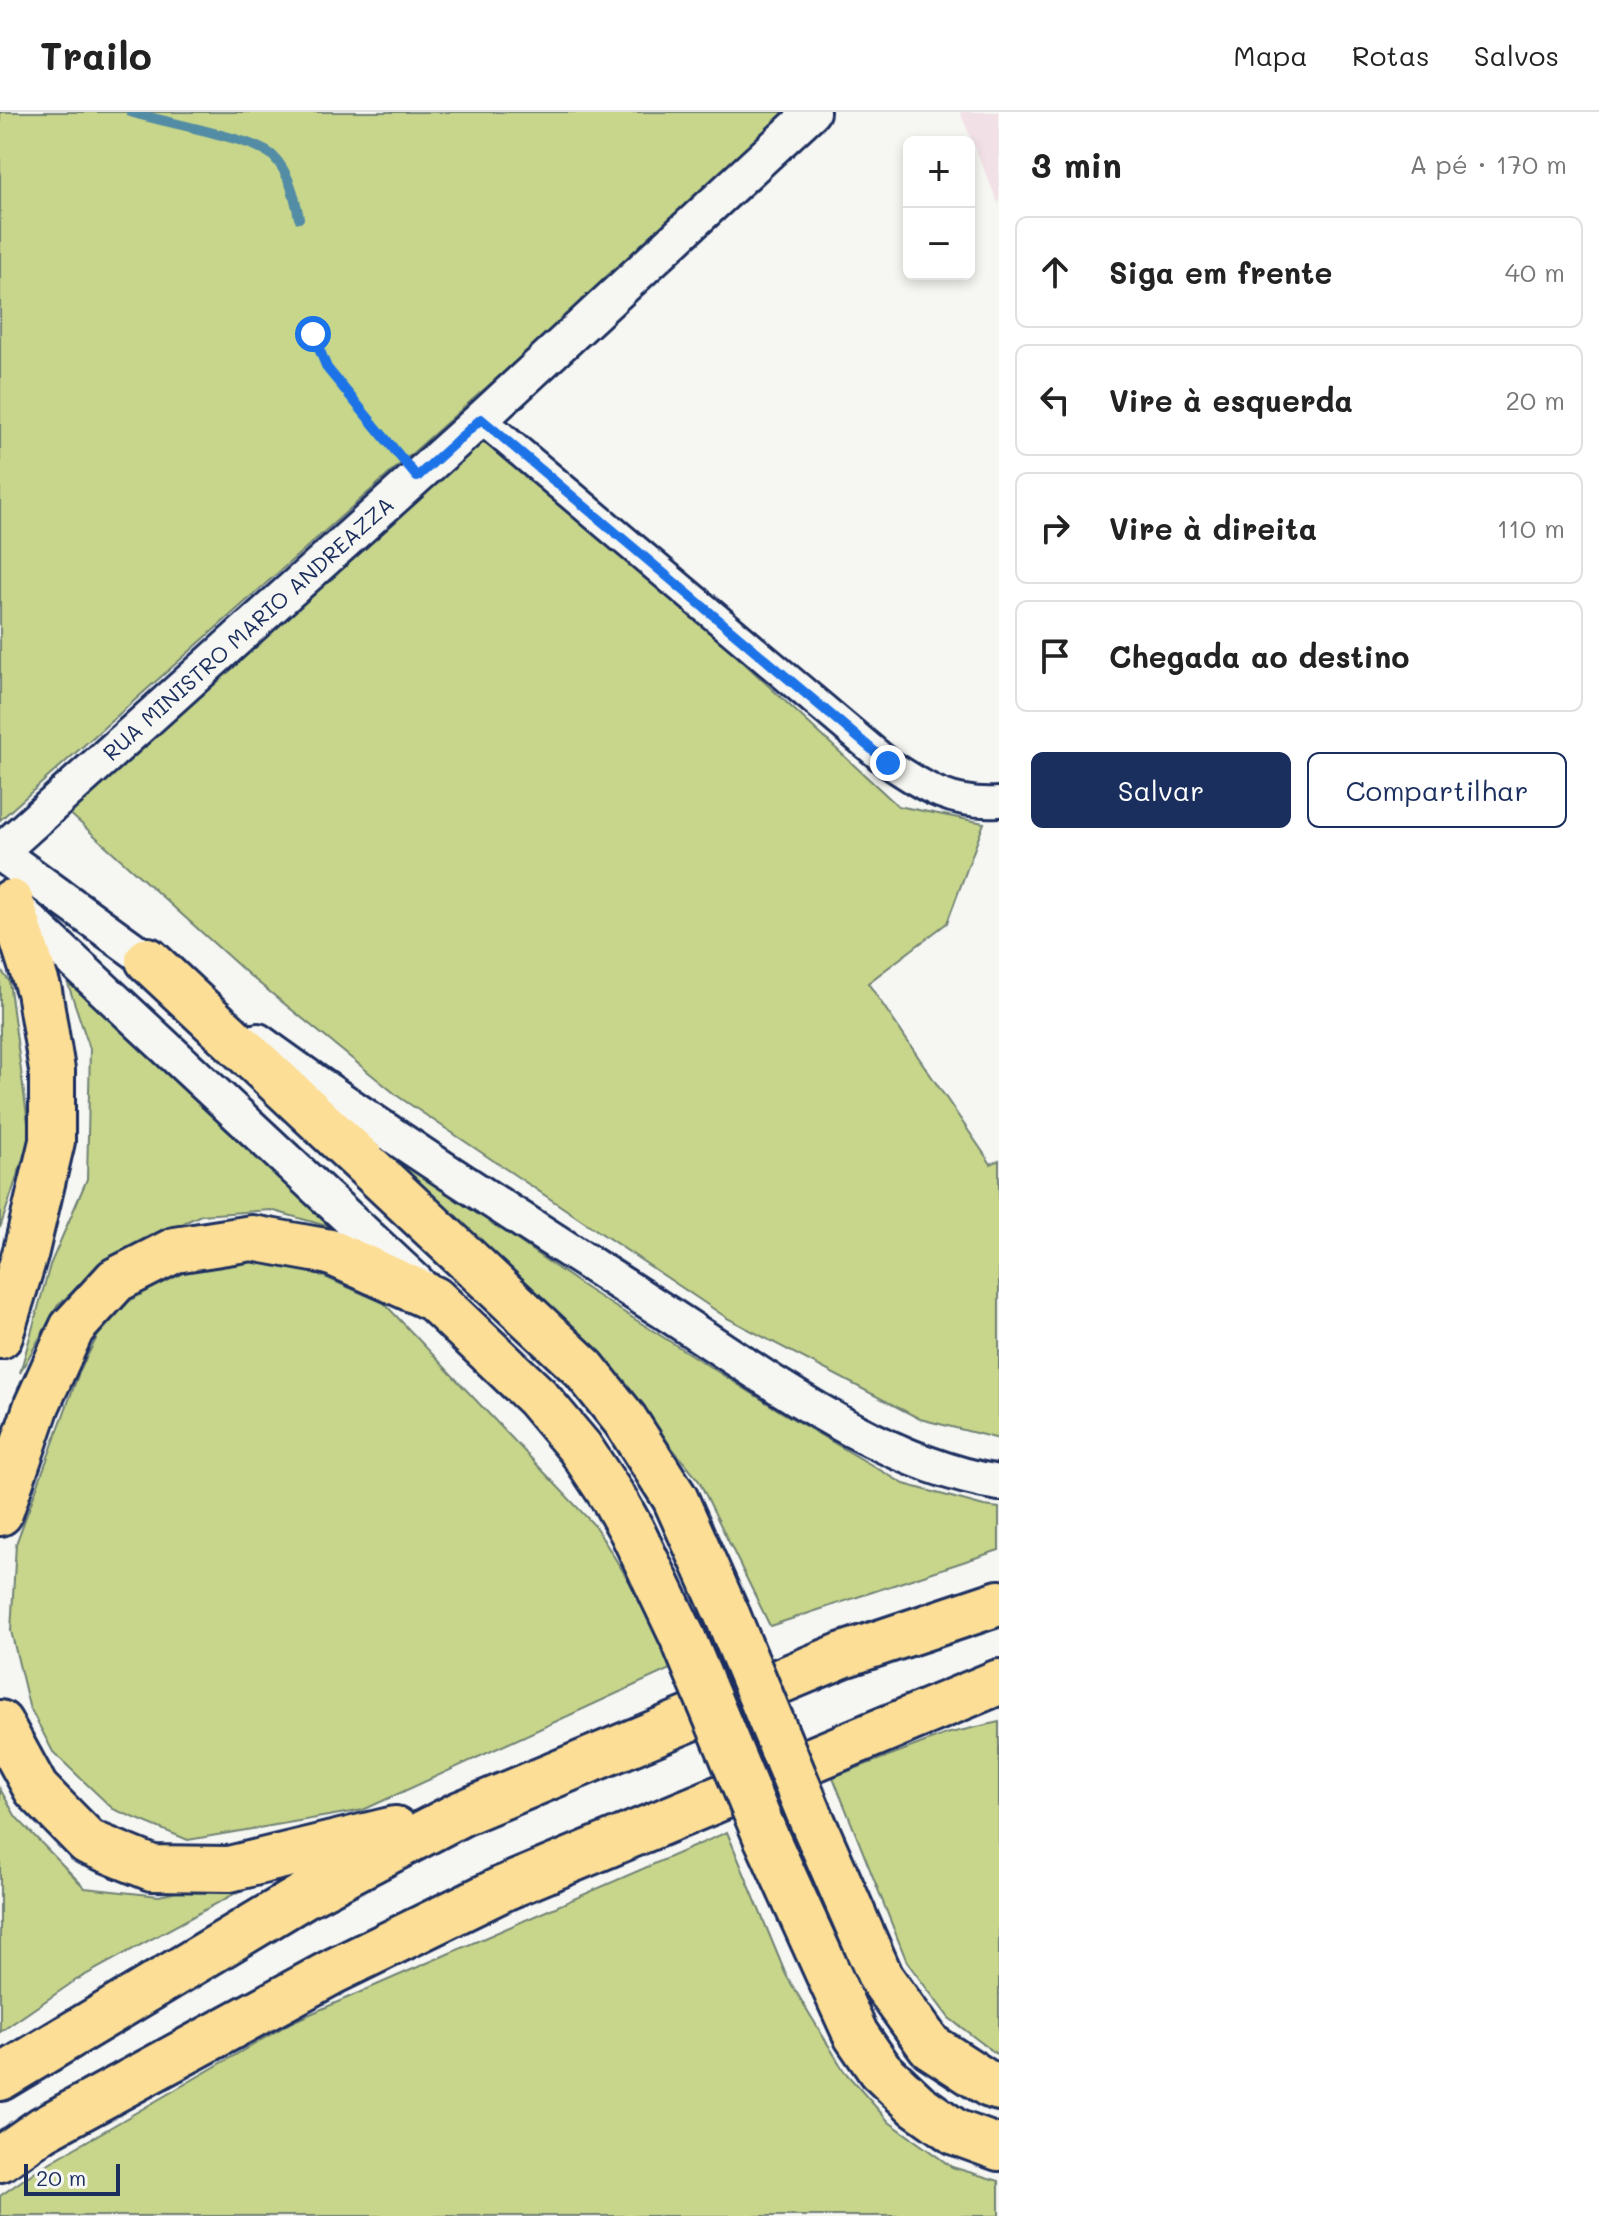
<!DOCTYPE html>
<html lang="pt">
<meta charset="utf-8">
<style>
body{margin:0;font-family:Mali,sans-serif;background:#f2f2f2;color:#222}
.controls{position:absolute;right:24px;top:24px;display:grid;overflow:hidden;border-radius:12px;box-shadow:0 4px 12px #0003}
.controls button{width:72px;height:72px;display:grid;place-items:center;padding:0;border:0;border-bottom:2px solid #e0e0e0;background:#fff;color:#222;font:40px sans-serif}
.scale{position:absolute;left:24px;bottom:20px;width:96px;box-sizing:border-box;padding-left:8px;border:4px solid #1b2f5e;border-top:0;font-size:22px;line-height:28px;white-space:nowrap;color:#1b2f5e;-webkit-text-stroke:6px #f6f6f2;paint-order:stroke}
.stop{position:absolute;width:24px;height:24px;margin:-18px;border:6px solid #1a73e8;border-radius:50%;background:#fff}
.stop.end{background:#1a73e8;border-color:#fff;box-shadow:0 2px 8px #0008}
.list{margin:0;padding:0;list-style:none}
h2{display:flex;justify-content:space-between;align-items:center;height:104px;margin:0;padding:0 32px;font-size:34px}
h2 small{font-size:26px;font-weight:400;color:#767676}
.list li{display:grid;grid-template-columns:52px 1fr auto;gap:24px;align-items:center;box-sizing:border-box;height:112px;margin:0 16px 16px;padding:0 16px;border:2px solid #e0e0e0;border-radius:12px}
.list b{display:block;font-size:30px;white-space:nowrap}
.list em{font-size:26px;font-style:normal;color:#767676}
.actions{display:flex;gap:16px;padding:24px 32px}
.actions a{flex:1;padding:18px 0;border:2px solid #1b2f5e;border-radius:12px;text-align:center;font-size:28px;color:#1b2f5e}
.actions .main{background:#1b2f5e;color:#fff}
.icon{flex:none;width:44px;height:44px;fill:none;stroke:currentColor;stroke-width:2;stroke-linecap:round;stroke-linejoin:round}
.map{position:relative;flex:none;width:999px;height:2104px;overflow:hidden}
header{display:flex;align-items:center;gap:48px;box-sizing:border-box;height:112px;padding:0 40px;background:#fff;border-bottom:2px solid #e0e0e0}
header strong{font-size:38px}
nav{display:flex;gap:44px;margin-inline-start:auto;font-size:28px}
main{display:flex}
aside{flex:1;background:#fff}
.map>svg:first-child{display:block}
.built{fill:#f1e1e6}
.green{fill:#c7d68a;stroke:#718274;stroke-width:2}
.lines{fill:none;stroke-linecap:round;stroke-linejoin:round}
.stream{stroke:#538ca5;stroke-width:10}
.minor-casing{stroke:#1b2f5e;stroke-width:34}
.tertiary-casing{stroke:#1b2f5e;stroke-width:40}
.trunk-casing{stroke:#1b2f5e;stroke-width:50}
.path{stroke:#1b2f5e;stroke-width:5;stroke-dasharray:2 6;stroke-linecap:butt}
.minor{stroke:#f6f6f2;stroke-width:28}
.tertiary{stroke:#f6f6f2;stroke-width:34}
.trunk{stroke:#fcde96;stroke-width:44}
.trunk-bridge-casing{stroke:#1b2f5e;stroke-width:50;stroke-linecap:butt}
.trunk-bridge{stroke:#fcde96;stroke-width:44}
.route{stroke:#1a73e8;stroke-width:10}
.labels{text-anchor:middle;stroke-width:7;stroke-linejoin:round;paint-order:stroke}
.street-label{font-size:22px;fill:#1b2f5e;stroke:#f6f6f2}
</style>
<header>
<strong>Trailo</strong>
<nav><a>Mapa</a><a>Rotas</a><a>Salvos</a></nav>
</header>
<main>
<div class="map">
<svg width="999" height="2104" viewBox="0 0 999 2104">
<rect width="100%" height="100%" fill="#f6f6f2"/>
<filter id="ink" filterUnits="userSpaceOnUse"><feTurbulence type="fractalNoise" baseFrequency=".0125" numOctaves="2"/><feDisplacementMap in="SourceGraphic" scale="16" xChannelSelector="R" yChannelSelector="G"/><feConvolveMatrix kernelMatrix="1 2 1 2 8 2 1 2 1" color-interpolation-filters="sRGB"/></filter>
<g filter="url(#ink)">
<!-- built -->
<path class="built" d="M960,0H999V93Z"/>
<!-- green -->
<path class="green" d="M0,0H796L0,708Z
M481,307L898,694L984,711L947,811L868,871L991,1052L999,1048V1327L920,1307L727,1206L399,985L249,863L66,698Z
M0,857L9,869L30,1026L0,1116Z
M65,863L330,1115L271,1098L201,1103L140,1131L96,1159L58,1193L20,1261L50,1153L87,1067L90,937Z
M373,1027L587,1177L783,1301L904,1372L984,1394L999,1396V1438L770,1514L699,1369L582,1225Z
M194,1143L281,1146L384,1191L595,1414L647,1498L670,1557L363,1698L188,1728L113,1697L53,1640L29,1594L11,1519L16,1432L80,1258L111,1198Z
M999,1610V1944L949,1906L907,1850L833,1665L946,1622Z
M0,1677L16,1705L85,1776L159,1784L278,1758L76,1868L0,1920Z
M727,1720L786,1863L844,1959L889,2010L952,2055L999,2069V2104H0V2084L37,2058L292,1910Z"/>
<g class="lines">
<!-- stream -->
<path class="stream" d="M131,0C160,10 255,26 273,44C289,60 295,85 299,106"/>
<!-- minor casing -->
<g class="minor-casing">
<path id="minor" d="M481,307L888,651C926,676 951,693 999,690"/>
</g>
<!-- tertiary casing -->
<g class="tertiary-casing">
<g id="tertiary">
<path id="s1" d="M0,740L481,307L812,0"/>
<path d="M0,741L167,862"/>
<path d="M9,789L418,1171"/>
<path d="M258,929C387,1023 522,1108 657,1195C759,1260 878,1352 999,1371"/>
</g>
</g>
<!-- trunk casing -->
<g class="trunk-casing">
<path id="trunk" d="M148,848L584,1257L625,1308L675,1386L728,1505
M0,1224L26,1139L52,1029V958L39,879L11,790
M0,1401L37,1293L72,1216L116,1168L175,1138L252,1126L330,1140L434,1187L537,1285L580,1336L614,1387L632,1419L683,1526
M0,1611L36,1677L88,1730L152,1756L229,1757L395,1717
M811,1706L881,1866L930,1934L990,1973L999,1976
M766,1725L856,1923L880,1958L917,1993L955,2020L999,2036
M0,1966L305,1783L460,1702L843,1543L999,1491
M0,2047L43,2017L334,1859L504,1776L999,1570"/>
</g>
<!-- path -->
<path class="path" d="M313,222L327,256L396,339"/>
<!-- minor -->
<use href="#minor" class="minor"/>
<!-- tertiary -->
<use href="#tertiary" class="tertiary"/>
<!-- trunk -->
<use href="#trunk" class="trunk"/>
<!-- trunk-bridge casing -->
<g class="trunk-bridge-casing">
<path id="trunk-bridge" d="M728,1505L811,1706
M683,1526L766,1725"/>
</g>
<!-- trunk-bridge -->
<use href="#trunk-bridge" class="trunk-bridge"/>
</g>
</g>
<g class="lines" filter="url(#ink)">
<!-- route -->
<path class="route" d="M313,222L327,256L417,365L481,307L888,651"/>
</g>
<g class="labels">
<!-- street labels -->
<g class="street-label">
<text dy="8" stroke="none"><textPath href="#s1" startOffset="334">RUA MINISTRO MARIO ANDREAZZA</textPath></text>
</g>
</g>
</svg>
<div class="controls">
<button>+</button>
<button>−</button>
</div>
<div class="scale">20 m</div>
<div class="stop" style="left:313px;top:222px"></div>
<div class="stop end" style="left:888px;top:651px"></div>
</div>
<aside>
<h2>3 min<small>A pé · 170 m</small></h2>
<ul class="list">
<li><svg class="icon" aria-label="ahead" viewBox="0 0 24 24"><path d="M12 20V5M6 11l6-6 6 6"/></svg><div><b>Siga em frente</b></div><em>40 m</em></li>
<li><svg class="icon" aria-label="left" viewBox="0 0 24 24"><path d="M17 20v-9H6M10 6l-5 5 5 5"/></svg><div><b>Vire à esquerda</b></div><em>20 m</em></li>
<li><svg class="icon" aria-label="right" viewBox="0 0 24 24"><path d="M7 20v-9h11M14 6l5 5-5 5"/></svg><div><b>Vire à direita</b></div><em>110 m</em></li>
<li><svg class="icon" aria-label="arrive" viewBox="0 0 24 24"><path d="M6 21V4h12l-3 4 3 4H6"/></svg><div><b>Chegada ao destino</b></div></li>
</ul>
<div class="actions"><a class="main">Salvar</a><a>Compartilhar</a></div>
</aside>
</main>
